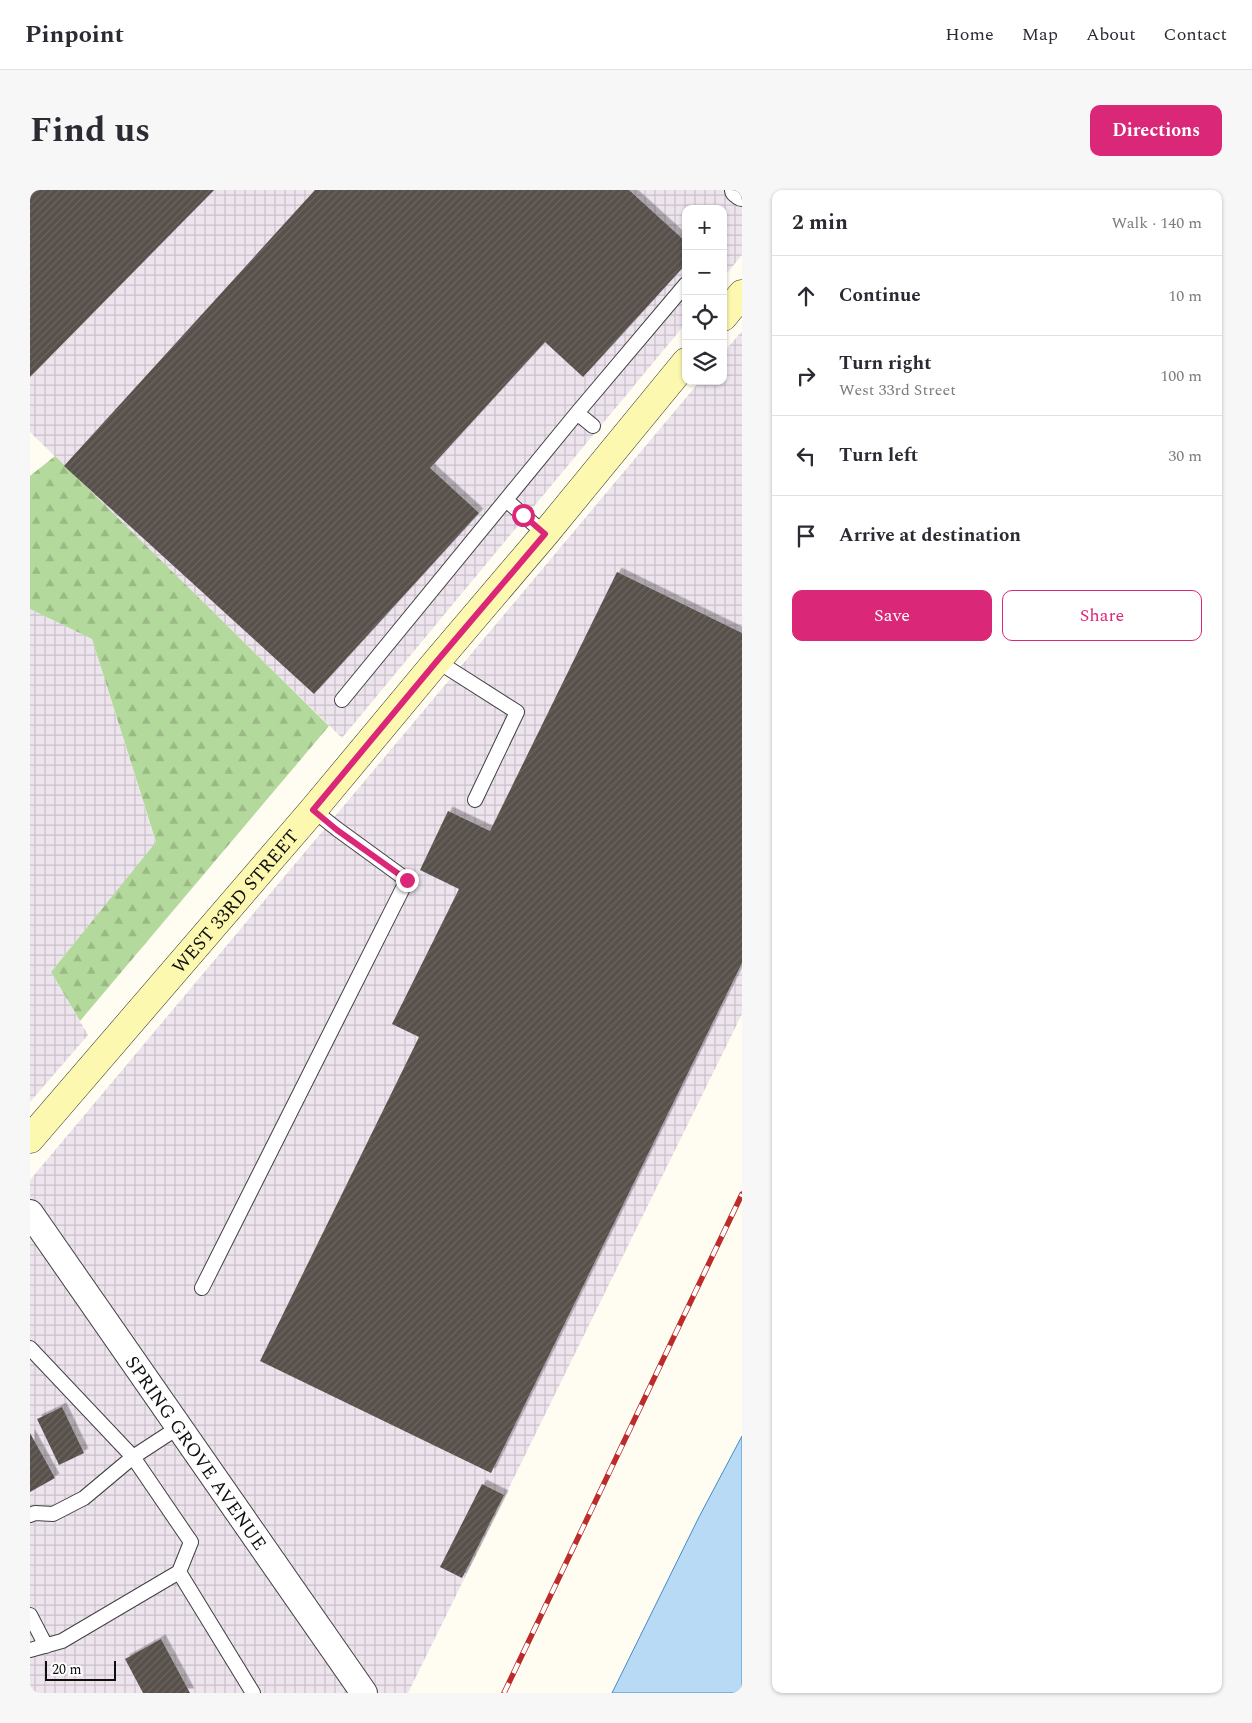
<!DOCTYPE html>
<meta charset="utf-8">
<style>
body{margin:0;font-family:Spectral,serif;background:#f7f7f7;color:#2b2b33}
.controls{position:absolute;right:15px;top:15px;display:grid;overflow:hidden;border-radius:10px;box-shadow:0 1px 4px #0004}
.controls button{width:45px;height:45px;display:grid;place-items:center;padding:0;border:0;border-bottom:1px solid #e1e1e2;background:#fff;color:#2b2b33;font:25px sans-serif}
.scale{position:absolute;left:15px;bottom:12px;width:71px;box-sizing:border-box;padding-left:5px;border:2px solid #0f0f0f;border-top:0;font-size:14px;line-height:18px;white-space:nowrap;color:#0f0f0f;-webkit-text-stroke:4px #fff;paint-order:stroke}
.stop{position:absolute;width:15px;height:15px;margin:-11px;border:4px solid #db2777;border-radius:50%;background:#fff}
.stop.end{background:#db2777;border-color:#fff;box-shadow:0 1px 5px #0008}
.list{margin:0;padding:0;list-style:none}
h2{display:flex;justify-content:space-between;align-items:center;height:65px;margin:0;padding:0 20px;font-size:21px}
h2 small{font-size:16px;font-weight:400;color:#7c7c81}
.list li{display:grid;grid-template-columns:32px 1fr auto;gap:15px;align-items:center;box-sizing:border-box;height:80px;padding:0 20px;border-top:1px solid #e1e1e2}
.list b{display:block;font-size:19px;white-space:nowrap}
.list p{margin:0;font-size:16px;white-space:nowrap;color:#7c7c81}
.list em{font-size:16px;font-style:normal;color:#7c7c81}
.actions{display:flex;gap:10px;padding:15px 20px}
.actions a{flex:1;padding:11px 0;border:1px solid #db2777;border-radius:10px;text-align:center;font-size:18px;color:#db2777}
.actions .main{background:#db2777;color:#fff}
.icon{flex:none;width:28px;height:28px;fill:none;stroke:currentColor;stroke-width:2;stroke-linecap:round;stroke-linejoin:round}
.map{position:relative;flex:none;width:712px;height:1503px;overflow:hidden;border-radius:10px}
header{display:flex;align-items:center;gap:30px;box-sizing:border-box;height:70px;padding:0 25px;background:#fff;border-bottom:1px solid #e1e1e2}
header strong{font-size:24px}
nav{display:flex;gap:28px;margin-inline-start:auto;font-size:18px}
.intro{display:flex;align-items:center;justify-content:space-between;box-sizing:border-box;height:120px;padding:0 30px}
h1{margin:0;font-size:35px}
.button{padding:12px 22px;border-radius:10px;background:#db2777;color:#fff;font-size:18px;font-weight:700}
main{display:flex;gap:30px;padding:0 30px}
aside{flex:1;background:#fff;border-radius:10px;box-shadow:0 1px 4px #0004}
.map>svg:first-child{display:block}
.industrial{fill:url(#industrial-grid)}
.forest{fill:url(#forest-firs)}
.water{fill:#b8daf4;stroke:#418bc9}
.building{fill:url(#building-hatch);filter:url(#shadow)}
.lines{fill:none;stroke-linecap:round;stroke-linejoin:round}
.lane-casing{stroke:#424242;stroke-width:16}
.street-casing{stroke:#424242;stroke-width:28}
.secondary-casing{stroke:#313131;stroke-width:29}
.lane{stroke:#fff;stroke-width:14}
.street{stroke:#fff;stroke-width:26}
.secondary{stroke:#fcf8af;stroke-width:28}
.rail-casing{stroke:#bc2c2b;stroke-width:5.5}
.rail{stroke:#fff;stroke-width:4;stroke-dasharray:11;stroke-linecap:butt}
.route{stroke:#db2777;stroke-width:6}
.labels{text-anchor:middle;stroke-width:5;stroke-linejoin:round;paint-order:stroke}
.street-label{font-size:19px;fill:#0f0f0f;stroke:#fff}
</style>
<header>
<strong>Pinpoint</strong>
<nav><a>Home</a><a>Map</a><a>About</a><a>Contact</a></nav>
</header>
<div class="intro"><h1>Find us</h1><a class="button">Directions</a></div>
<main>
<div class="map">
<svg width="712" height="1503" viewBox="0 0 712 1503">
<defs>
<pattern id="industrial-grid" width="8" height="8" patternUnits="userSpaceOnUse" patternTransform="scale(1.25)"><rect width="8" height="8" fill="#ede4ed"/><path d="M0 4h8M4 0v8" fill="none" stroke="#cac2ca"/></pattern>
<pattern id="forest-firs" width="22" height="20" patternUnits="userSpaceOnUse" patternTransform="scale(1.25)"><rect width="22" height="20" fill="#b4d99c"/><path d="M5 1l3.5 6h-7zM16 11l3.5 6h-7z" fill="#9ab985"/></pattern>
<pattern id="building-hatch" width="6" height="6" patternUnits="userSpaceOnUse" patternTransform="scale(1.25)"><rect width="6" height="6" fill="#58514c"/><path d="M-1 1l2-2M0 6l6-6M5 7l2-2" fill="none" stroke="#6b6561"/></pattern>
<filter id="shadow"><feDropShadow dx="4.5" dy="-4.5" stdDeviation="0" flood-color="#0004"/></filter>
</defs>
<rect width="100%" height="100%" fill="#fffdf2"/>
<!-- industrial -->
<path class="industrial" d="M0,0H712V65L693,88V19H656V133L312,548L0,242Z
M712,141V824L378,1503H0V990L670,191H693V163Z
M0,419L62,449L126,653L21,782L58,845L0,912Z"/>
<!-- forest -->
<path class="forest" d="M25,266L299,536L50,831L21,782L126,652L62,449L0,419V286Z"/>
<!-- water -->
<path class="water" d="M712,1246V1503H582L669,1327Z"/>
<!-- building -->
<path class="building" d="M0,0H184L0,187Z
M285,0H599L656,52V74L553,187L515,152L400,278L449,323L284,504L34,276Z
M587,382L712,443V773L461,1283L230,1171L389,847L362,834L429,699L390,680L418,621L460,641Z
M32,1217L54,1263L29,1275L7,1229Z
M0,1243L25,1288L0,1302Z
M452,1294L474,1305L432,1388L410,1377Z
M131,1449L160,1503H113L95,1469Z"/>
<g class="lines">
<!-- lane casing -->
<g class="lane-casing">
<path id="lane" d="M547,223L563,236
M476,310L515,344
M407,471L487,522L445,610
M312,510L547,223L656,94
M172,1098L377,690L307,639L283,620
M0,1158L103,1267L54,1308L23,1324L5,1323L0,1325
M149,1237L103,1267L161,1352L149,1382
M0,1425L16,1456
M0,1460L32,1451L149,1382L223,1503"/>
</g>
<!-- street casing -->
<g class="street-casing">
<g id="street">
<path d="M708,0L712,3"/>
<path id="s1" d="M0,1023L334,1503"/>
</g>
</g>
<!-- secondary casing -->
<g class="secondary-casing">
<g id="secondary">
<path d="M693,127L712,104"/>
<path id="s2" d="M0,949L283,620L407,471L515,344L656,172"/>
</g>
</g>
<!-- lane -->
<use href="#lane" class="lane"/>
<!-- street -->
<use href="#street" class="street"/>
<!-- secondary -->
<use href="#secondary" class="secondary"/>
<!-- rail casing -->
<g class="rail-casing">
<path id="rail" d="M474,1503L712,1004"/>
</g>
<!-- rail -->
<use href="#rail" class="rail"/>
</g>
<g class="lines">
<!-- route -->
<path class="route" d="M377,690L307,640L283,620L407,471L515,344L493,325"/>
</g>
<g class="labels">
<!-- street labels -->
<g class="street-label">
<text dy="7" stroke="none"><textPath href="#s2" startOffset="314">WEST 33RD STREET</textPath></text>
<text dy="7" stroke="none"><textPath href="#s1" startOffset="292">SPRING GROVE AVENUE</textPath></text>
</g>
</g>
</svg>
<div class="controls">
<button>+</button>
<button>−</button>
<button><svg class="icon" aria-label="locate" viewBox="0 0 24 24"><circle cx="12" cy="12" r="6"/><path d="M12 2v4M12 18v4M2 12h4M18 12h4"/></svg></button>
<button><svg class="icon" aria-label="layers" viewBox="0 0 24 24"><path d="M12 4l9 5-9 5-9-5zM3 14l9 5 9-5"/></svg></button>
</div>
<div class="scale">20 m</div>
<div class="stop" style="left:493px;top:325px"></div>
<div class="stop end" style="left:377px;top:690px"></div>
</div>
<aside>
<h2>2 min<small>Walk · 140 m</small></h2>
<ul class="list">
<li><svg class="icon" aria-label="ahead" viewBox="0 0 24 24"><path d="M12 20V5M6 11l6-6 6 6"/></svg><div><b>Continue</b></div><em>10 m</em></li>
<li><svg class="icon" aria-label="right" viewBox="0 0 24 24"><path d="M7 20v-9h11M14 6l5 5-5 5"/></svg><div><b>Turn right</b><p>West 33rd Street</p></div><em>100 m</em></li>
<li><svg class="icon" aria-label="left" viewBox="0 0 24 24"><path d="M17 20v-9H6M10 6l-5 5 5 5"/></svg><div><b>Turn left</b></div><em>30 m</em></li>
<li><svg class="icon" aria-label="arrive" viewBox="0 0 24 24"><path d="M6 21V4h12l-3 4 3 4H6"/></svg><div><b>Arrive at destination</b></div></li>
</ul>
<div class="actions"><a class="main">Save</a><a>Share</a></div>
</aside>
</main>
